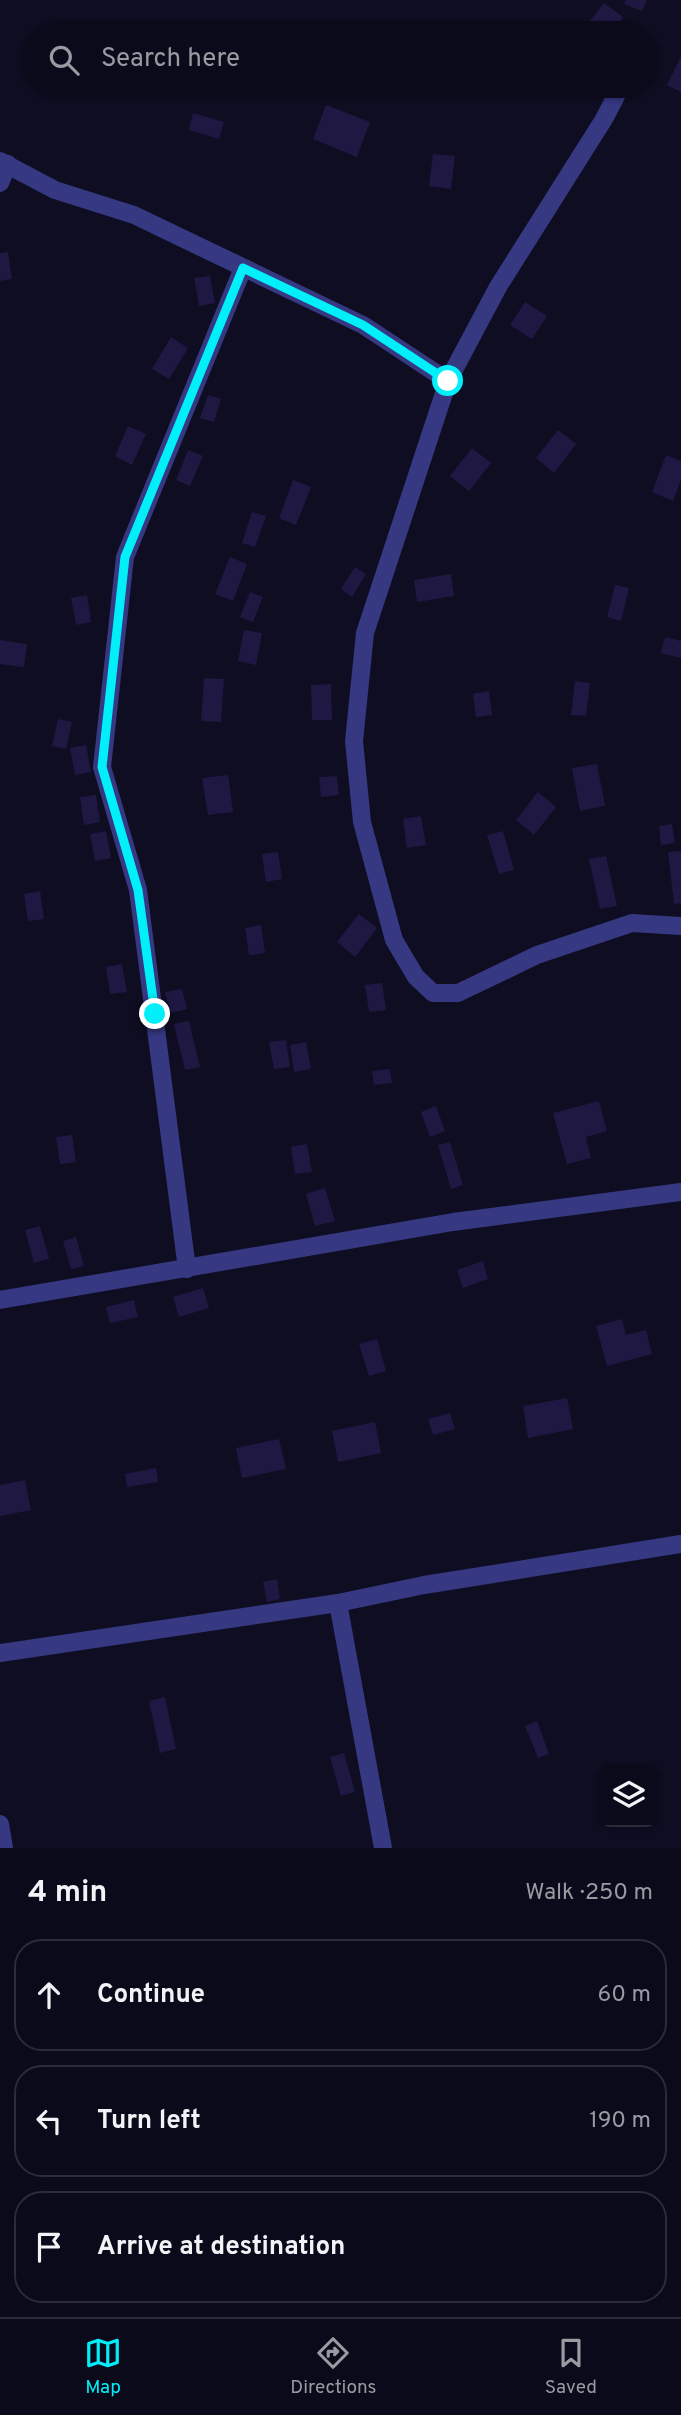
<!DOCTYPE html>
<meta charset="utf-8">
<style>
body{margin:0;font-family:Overpass,sans-serif;background:#141323;color:#f1f3f6}
.controls{position:absolute;right:21px;bottom:21px;display:grid;overflow:hidden;border-radius:14px;box-shadow:0 2px 5px #0004}
.controls button{width:63px;height:63px;display:grid;place-items:center;padding:0;border:0;border-bottom:2px solid #2b2b39;background:#0b0a1a;color:#f1f3f6;font:35px sans-serif}
.stop{position:absolute;width:21px;height:21px;margin:-16px;border:5px solid #00eff9;border-radius:50%;background:#fff}
.stop.end{background:#00eff9;border-color:#fff;box-shadow:0 2px 7px #0008}
.list{margin:0;padding:0;list-style:none}
h2{display:flex;justify-content:space-between;align-items:center;height:91px;margin:0;padding:0 28px;font-size:30px}
h2 small{font-size:23px;font-weight:400;color:#9a9aa2}
.list li{display:grid;grid-template-columns:46px 1fr auto;gap:21px;align-items:center;box-sizing:border-box;height:112px;margin:0 14px 14px;padding:0 14px;border:2px solid #2b2b39;border-radius:28px}
.list b{display:block;font-size:26px;white-space:nowrap}
.list em{font-size:23px;font-style:normal;color:#9a9aa2}
.icon{flex:none;width:38px;height:38px;fill:none;stroke:currentColor;stroke-width:2;stroke-linecap:round;stroke-linejoin:round}
.map{position:relative;flex:none;width:681px;height:1848px;overflow:hidden}
.search{position:absolute;background:#0b0a1a;box-shadow:0 2px 5px #0004;left:21px;right:21px;top:21px;height:77px;display:flex;align-items:center;gap:18px;box-sizing:border-box;padding:0 24px;border-radius:38px;color:#9a9aa2;font-size:26px}
.sheet{height:469px;background:#0b0a1a}
nav{display:flex;justify-content:space-around;align-items:center;box-sizing:border-box;height:98px;border-top:2px solid #2b2b39;background:#0b0a1a;font-size:19px;color:#9a9aa2}
nav a{display:grid;justify-items:center;gap:4px}
nav .on{color:#00eff9}
.map>svg:first-child{display:block}
.building{fill:#1f1843}
.lines{fill:none;stroke-linecap:round;stroke-linejoin:round}
.street{stroke:#363882;stroke-width:18}
.route{stroke:#00eff9;stroke-width:9}
</style>
<div class="map">
<svg width="681" height="1848" viewBox="0 0 681 1848">
<rect width="100%" height="100%" fill="#0f0d22"/>
<!-- building -->
<path class="building" d="M626,0H647L642,11L624,4Z
M604,3L623,17L610,33H585L582,31Z
M681,57V92L667,85Z
M326,105L370,122L357,157L313,139Z
M193,113L224,122L219,139L189,130Z
M433,154L455,156L451,189L429,186Z
M8,252L12,279L0,281V253Z
M210,276L215,303L199,306L194,278Z
M525,302L547,316L532,339L510,325Z
M171,337L188,348L169,379L152,369Z
M208,395L221,399L214,422L200,418Z
M128,426L146,434L132,465L115,456Z
M558,430L576,444L554,473L536,458Z
M472,448L491,463L469,491L450,476Z
M188,450L203,456L190,486L176,480Z
M666,455L681,461V480L673,501L652,492Z
M293,480L311,487L296,525L279,518Z
M252,512L266,516L255,547L242,543Z
M230,557L247,564L233,601L215,594Z
M355,567L366,574L352,597L341,589Z
M451,574L454,596L417,602L414,580Z
M615,585L629,588L621,621L607,617Z
M250,592L263,597L253,622L240,617Z
M87,595L91,622L76,625L71,598Z
M244,630L262,633L256,665L238,661Z
M665,637L681,641V658L661,653Z
M0,640L27,644L24,667L0,664Z
M204,678L224,679L221,722L201,721Z
M575,681L590,683L586,716L571,715Z
M331,684L332,720H312L311,685Z
M489,691L492,715L476,717L473,694Z
M58,719L72,722L66,749L52,746Z
M86,745L91,772L75,775L70,748Z
M597,764L605,806L580,811L572,768Z
M228,775L233,812L208,815L202,778Z
M337,776L339,795L321,797L319,777Z
M538,792L556,807L534,835L516,820Z
M96,795L100,822L84,825L80,797Z
M421,816L426,845L407,848L403,819Z
M672,824L675,843L661,845L659,826Z
M106,831L111,858L95,861L90,834Z
M503,831L514,870L499,874L487,835Z
M681,851V903L674,904L668,852Z
M278,852L282,879L266,882L262,854Z
M606,856L617,906L600,909L589,859Z
M40,891L44,919L28,921L24,894Z
M359,914L377,928L355,957L337,942Z
M261,925L265,953L249,955L245,928Z
M122,964L127,992L110,994L106,967Z
M382,983L386,1010L369,1012L365,985Z
M182,989L187,1009L170,1013L165,992Z
M189,1021L200,1067L185,1070L174,1024Z
M286,1040L290,1067L274,1069L269,1042Z
M306,1042L311,1069L294,1072L290,1045Z
M390,1069L392,1083L374,1085L372,1071Z
M599,1101L607,1131L586,1137L591,1158L567,1164L553,1113Z
M436,1106L445,1131L430,1137L421,1112Z
M72,1135L76,1162L60,1164L56,1137Z
M450,1142L463,1185L451,1189L438,1145Z
M307,1144L312,1172L295,1174L291,1147Z
M325,1188L335,1221L315,1226L306,1194Z
M40,1226L49,1259L34,1263L25,1230Z
M76,1237L84,1266L71,1269L63,1241Z
M483,1261L488,1279L463,1288L457,1270Z
M203,1288L209,1308L179,1317L173,1297Z
M134,1300L138,1317L110,1323L106,1307Z
M622,1319L626,1335L646,1330L652,1354L607,1366L596,1326Z
M377,1339L386,1371L369,1376L359,1344Z
M567,1398L573,1429L528,1438L523,1406Z
M450,1413L455,1429L433,1435L428,1419Z
M375,1422L381,1453L338,1462L332,1431Z
M279,1439L286,1469L242,1478L236,1448Z
M156,1468L158,1482L127,1487L125,1474Z
M25,1480L31,1510L0,1516V1485Z
M277,1579L280,1599L267,1602L263,1582Z
M165,1697L176,1749L160,1753L149,1701Z
M537,1721L549,1754L538,1758L525,1726Z
M344,1753L355,1792L341,1796L330,1757Z"/>
<g class="lines">
<!-- street -->
<path class="street" d="M616,96L604,119L498,287L448,381L365,633L354,741L362,822L394,940L416,977L433,993H458L537,955L632,923L681,926
M0,161L55,190L134,215L363,325L448,381
M0,183L8,164
M187,1269L138,890L102,767L125,557L243,268
M0,1300L453,1222L681,1192
M338,1603L383,1848
M0,1653L338,1603L424,1585L681,1544
M0,1824L4,1848"/>
</g>
<g class="lines">
<!-- route -->
<path class="route" d="M155,1014L138,890L102,767L125,557L243,268L363,325L448,381"/>
</g>
</svg>
<div class="controls">
<button><svg class="icon" aria-label="layers" viewBox="0 0 24 24"><path d="M12 4l9 5-9 5-9-5zM3 14l9 5 9-5"/></svg></button>
</div>
<div class="stop" style="left:448px;top:381px"></div>
<div class="stop end" style="left:155px;top:1014px"></div>
<div class="search"><svg class="icon" aria-label="search" viewBox="0 0 24 24"><circle cx="10" cy="10" r="6"/><path d="M15 15l6 6"/></svg>Search here</div>
</div>
<section class="sheet">
<h2>4 min<small>Walk · 250 m</small></h2>
<ul class="list">
<li><svg class="icon" aria-label="ahead" viewBox="0 0 24 24"><path d="M12 20V5M6 11l6-6 6 6"/></svg><div><b>Continue</b></div><em>60 m</em></li>
<li><svg class="icon" aria-label="left" viewBox="0 0 24 24"><path d="M17 20v-9H6M10 6l-5 5 5 5"/></svg><div><b>Turn left</b></div><em>190 m</em></li>
<li><svg class="icon" aria-label="arrive" viewBox="0 0 24 24"><path d="M6 21V4h12l-3 4 3 4H6"/></svg><div><b>Arrive at destination</b></div></li>
</ul>
</section>
<nav>
<a class="on"><svg class="icon" aria-label="map" viewBox="0 0 24 24"><path d="M3 6l6-2 6 2 6-2v14l-6 2-6-2-6 2zM9 4v14M15 6v14"/></svg>Map</a>
<a><svg class="icon" aria-label="directions" viewBox="0 0 24 24"><path d="M12 3l9 9-9 9-9-9zM9 14v-3h6M13 9l2 2-2 2"/></svg>Directions</a>
<a><svg class="icon" aria-label="saved" viewBox="0 0 24 24"><path d="M7 4h10v16l-5-4-5 4z"/></svg>Saved</a>
</nav>
